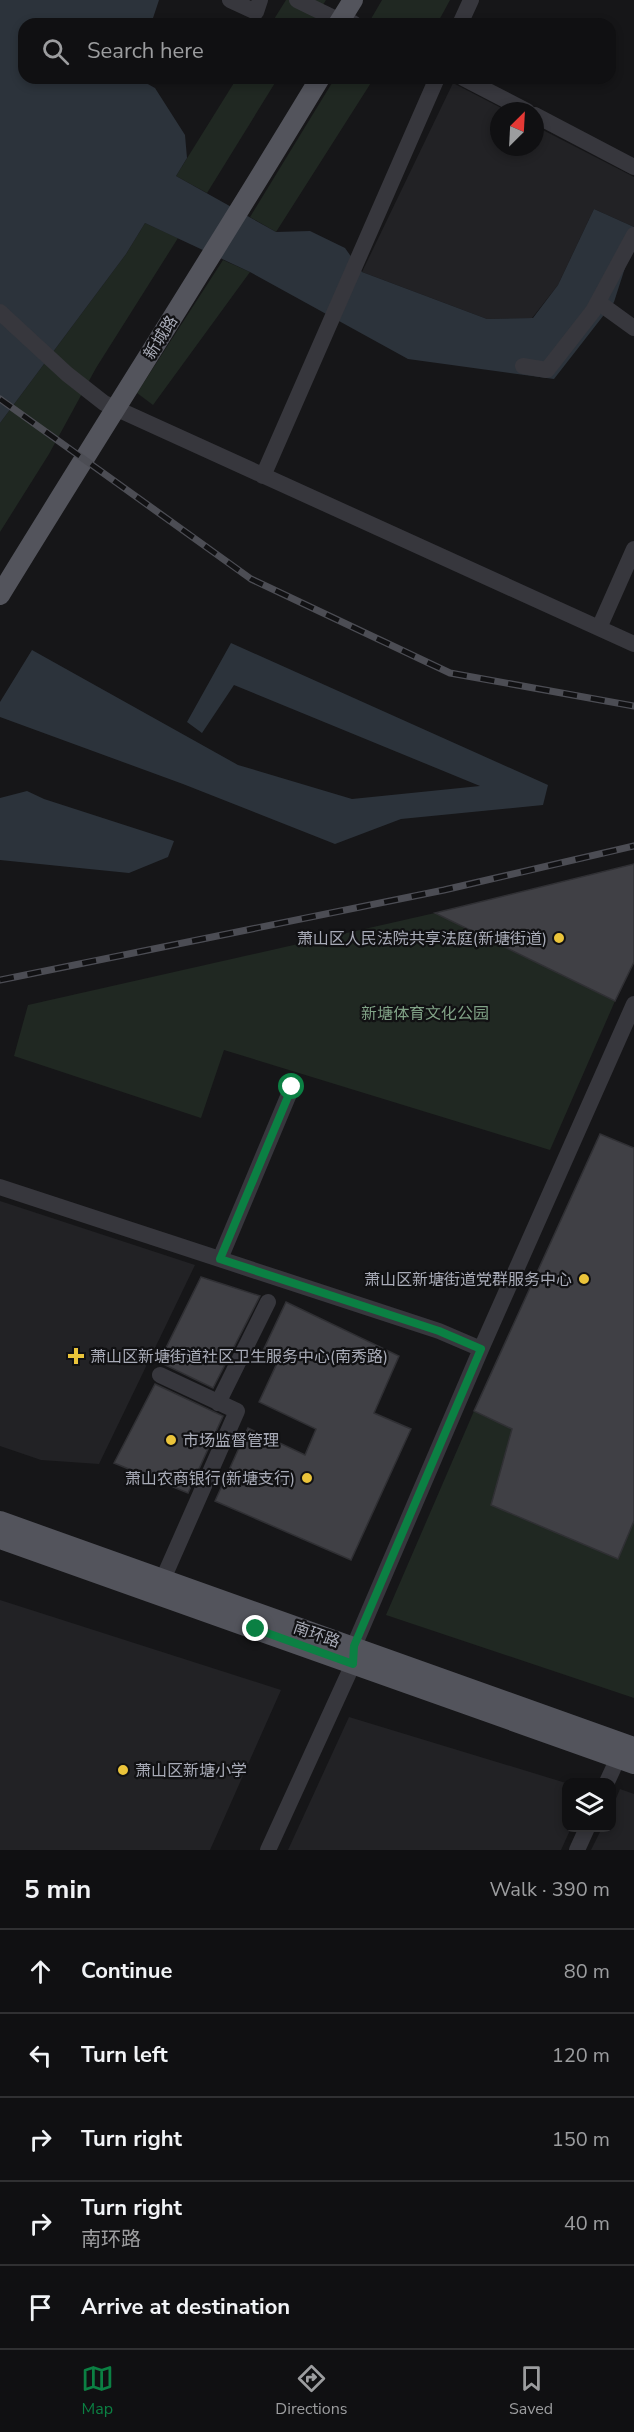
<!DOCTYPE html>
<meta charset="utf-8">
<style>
body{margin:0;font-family:"Nunito Sans","Noto Sans SC",sans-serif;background:#19191b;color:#f1f3f6}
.controls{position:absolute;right:18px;bottom:18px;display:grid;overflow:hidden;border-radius:12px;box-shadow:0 3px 9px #0003}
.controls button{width:54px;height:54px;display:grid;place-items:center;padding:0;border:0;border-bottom:2px solid #303032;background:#101012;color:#f1f3f6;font:30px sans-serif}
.compass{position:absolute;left:490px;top:102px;width:54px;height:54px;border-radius:50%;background:#101012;box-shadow:0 3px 9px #0003;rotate:24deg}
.stop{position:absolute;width:18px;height:18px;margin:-14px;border:4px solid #0b8043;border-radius:50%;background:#fff}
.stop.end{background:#0b8043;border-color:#fff;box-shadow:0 2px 6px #0008}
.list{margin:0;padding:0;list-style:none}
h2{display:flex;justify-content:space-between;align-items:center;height:78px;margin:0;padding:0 24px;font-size:26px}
h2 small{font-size:20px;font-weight:400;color:#9c9d9f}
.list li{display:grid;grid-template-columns:39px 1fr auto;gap:18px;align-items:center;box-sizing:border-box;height:84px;padding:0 24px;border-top:2px solid #303032}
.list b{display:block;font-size:22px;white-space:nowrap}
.list p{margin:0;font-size:20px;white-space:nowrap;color:#9c9d9f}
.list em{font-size:20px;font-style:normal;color:#9c9d9f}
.icon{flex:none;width:33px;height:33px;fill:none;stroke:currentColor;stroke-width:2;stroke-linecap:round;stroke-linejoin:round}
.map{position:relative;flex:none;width:634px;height:1850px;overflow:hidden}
.search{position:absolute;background:#101012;box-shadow:0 3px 9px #0003;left:18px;right:18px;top:18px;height:66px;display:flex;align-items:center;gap:15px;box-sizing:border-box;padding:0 21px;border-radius:18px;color:#9c9d9f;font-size:22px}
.sheet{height:498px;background:#101012}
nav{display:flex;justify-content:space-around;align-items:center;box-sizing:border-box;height:84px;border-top:2px solid #303032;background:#101012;font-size:16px;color:#9c9d9f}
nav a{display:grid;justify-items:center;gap:3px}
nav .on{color:#0b8043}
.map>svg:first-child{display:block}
.built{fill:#222225}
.green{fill:#202822}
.water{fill:#2c333b}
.building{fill:#404045;stroke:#303034;stroke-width:1.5}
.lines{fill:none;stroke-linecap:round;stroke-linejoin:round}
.minor{stroke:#37373d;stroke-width:16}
.major{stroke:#53545c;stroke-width:20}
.rail-casing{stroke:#4c4d54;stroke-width:7}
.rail{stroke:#111113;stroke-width:4.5;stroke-dasharray:14;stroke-linecap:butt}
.route{stroke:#0b8043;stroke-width:8}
.poi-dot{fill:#ebc43a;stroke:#111113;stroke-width:2}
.labels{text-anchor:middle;stroke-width:4.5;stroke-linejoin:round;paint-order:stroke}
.street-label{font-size:16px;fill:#a8abb7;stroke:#111113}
.poi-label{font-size:16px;fill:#a8abb7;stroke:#111113;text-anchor:end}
.park-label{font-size:16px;fill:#80a286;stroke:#111113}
</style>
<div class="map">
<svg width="634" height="1850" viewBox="0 0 634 1850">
<rect width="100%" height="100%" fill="#161618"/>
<!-- built -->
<path class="built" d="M453,83L507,111H499V147H535V126L634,177V227L594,209L558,285L532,318L487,319L362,272Z
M0,1201L195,1265L99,1464L41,1460L0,1446Z
M0,1600L281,1690L210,1850H0Z
M349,1717L566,1783V1828H571L561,1850H288Z
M620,1789L634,1794V1850H591L602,1828H612V1808Z"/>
<!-- green -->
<path class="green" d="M286,0H326L311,24H271Z
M382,0H450L437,24H368Z
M237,78H278L207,193L176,176Z
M335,78H374L276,232L250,217Z
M145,223L178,238L96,368L49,454L0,532V423L126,254Z
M223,260L250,272L153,405L137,393Z
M435,913L615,1001L550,1150L224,1050L201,1118L14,1056L28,1005Z
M474,1411L512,1429L492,1505L618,1559L634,1521V1698L386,1615Z"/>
<!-- water -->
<path class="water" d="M0,0H159L151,24H24V78H137L155,88L185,135L187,158L176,176L276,232L310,231L345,248L362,272L487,319L533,318L558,285L594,209L634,227V240L614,302L554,379L408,359L250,272L145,223L126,254L0,423Z
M231,643L548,785L543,805L401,819L335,844L183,784L0,717V702L32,650L238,765L352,799L480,786L234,685L202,733L187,722Z
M27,791L44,799L174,841L168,857L129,873L0,860V798Z"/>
<!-- building -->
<path class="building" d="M634,864V962L615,1001L435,913Z
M600,1134L634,1148V1521L618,1559L491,1505L512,1429L474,1411Z
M201,1277L260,1296L213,1388L159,1362Z
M286,1302L399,1356L374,1413L411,1429L351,1560L215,1501L248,1428L305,1455L316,1429L259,1402L278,1361L262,1353Z
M155,1384L223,1416L188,1493L114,1463Z"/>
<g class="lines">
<!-- minor -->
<path class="minor" d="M230,0L256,12L260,0
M297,0L340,21
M353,23L354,24
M460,24L471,0
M463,78L527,111
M535,115L634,167
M598,302L634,328
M0,312L67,374L104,403L634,644
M523,366L547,370L593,311L634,235
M263,476L437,78
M599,628L634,549
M0,1187L439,1331L481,1349
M220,1259L292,1087
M160,1375L237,1411L163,1579
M218,1403L268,1302
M607,1782L618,1758
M268,1850L353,1664L354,1646L481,1349L634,1004
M577,1850L587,1828"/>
<!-- major -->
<path class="major" d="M338,24L353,0
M0,595C106,422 215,252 320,78
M0,1521L634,1747
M0,1539L634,1764"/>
<!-- rail casing -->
<g class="rail-casing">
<path id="rail" d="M0,399L251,579L450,673L634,706
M0,980L444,890L634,846"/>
</g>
<!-- rail -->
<use href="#rail" class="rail"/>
</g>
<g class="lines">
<!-- route -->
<path class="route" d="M256,1629L353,1664L354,1646L481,1349L439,1331L220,1259L292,1087"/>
</g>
<!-- markers -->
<g class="poi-dot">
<circle cx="559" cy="938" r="6"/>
<circle cx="584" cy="1279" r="6"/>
<path d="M73 1347h6v6h6v6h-6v6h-6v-6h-6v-6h6z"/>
<circle cx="171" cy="1440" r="6"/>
<circle cx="307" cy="1478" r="6"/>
<circle cx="123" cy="1770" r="6"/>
</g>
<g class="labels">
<!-- street labels -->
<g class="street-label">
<text transform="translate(160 337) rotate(-58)" y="6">新城路</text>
<text transform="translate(317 1634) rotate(19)" y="6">南环路</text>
</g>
<!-- poi labels -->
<g class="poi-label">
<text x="547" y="944">萧山区人民法院共享法庭(新塘街道)</text>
<text x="572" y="1285">萧山区新塘街道党群服务中心</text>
<text x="90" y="1362" text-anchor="start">萧山区新塘街道社区卫生服务中心(南秀路)</text>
<text x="183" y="1446" text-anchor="start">市场监督管理</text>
<text x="295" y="1484">萧山农商银行(新塘支行)</text>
<text x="135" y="1776" text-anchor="start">萧山区新塘小学</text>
</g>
<!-- park labels -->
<g class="park-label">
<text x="425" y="1019">新塘体育文化公园</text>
</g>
</g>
</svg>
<div class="controls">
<button><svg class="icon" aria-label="layers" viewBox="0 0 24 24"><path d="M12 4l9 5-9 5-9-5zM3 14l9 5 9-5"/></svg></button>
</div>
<svg class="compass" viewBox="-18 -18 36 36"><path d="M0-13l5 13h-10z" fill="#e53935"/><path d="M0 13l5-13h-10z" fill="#9c9d9f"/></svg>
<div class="stop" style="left:292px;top:1087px"></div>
<div class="stop end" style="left:256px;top:1629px"></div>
<div class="search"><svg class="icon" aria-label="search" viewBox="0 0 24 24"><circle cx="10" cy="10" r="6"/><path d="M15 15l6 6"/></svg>Search here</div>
</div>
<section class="sheet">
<h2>5 min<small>Walk · 390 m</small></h2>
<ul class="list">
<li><svg class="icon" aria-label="ahead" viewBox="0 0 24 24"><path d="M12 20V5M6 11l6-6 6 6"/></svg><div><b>Continue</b></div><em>80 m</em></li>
<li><svg class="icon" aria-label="left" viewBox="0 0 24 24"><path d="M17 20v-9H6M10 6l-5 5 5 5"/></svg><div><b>Turn left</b></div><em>120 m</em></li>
<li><svg class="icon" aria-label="right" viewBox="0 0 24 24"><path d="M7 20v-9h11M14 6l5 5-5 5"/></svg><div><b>Turn right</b></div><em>150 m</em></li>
<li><svg class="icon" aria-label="right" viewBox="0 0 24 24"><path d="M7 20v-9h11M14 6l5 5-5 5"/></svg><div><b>Turn right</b><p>南环路</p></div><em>40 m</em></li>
<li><svg class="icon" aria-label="arrive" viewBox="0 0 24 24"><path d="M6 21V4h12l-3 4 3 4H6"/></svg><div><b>Arrive at destination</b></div></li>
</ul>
</section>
<nav>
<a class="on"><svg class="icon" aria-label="map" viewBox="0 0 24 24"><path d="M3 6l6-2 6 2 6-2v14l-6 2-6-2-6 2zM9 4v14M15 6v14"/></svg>Map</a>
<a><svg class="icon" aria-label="directions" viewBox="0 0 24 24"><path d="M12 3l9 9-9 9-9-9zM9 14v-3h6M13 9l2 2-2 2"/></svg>Directions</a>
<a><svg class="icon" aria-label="saved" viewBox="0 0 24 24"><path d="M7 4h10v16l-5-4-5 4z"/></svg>Saved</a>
</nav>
